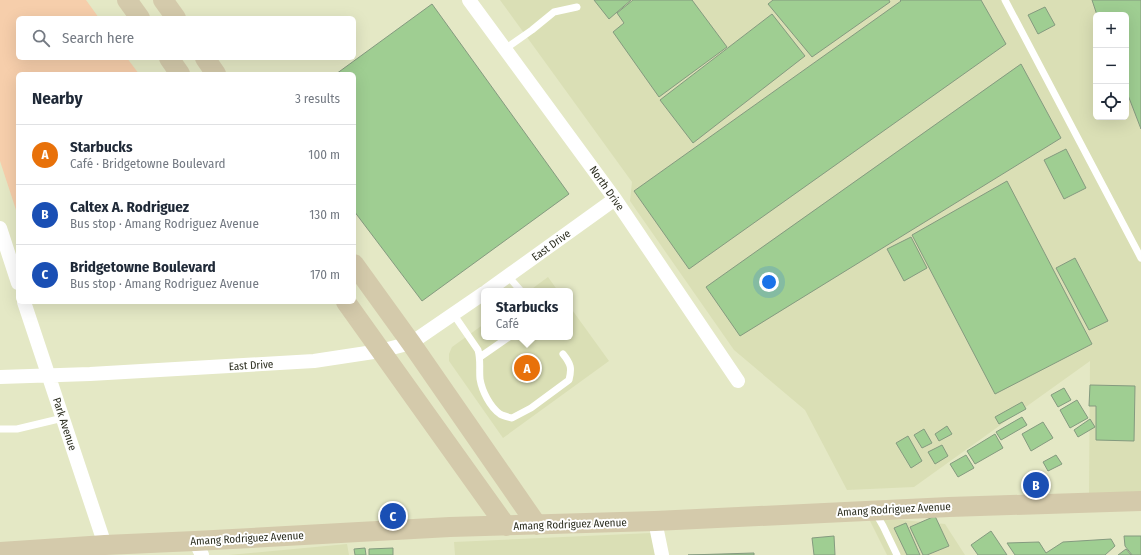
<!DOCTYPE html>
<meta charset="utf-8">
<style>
body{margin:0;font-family:"Fira Sans Condensed",sans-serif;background:#f2f2f3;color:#1f2937}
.controls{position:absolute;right:12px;top:12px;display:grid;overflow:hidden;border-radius:6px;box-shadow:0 4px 16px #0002}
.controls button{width:36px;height:36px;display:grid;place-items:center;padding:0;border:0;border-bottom:1px solid #e0e1e3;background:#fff;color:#1f2937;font:20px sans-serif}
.you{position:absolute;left:769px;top:282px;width:14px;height:14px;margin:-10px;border:3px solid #fff;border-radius:50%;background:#1a73e8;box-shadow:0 0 0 6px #1a73e833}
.badge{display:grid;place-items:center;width:26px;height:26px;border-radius:50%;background:#17689a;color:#fff;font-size:13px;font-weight:700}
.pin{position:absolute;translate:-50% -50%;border:2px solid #fff;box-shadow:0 1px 4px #0006}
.popup{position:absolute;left:481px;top:288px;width:92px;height:52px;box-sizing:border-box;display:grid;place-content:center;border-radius:6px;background:#fff;filter:drop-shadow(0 1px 3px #0005);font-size:13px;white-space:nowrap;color:#747a83}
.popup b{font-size:15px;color:#1f2937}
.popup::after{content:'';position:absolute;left:50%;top:100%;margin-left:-8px;border:8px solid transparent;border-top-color:#fff}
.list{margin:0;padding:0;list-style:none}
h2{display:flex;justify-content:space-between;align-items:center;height:52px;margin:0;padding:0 16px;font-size:17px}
h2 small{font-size:13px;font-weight:400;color:#747a83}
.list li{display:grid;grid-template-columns:26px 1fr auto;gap:12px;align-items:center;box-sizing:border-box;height:60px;padding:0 16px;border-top:1px solid #e0e1e3}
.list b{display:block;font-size:15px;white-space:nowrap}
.list p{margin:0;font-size:13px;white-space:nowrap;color:#747a83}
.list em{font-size:13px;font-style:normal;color:#747a83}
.icon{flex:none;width:22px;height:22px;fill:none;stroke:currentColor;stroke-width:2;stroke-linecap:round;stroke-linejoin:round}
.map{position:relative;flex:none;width:1141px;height:555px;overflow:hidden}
.search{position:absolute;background:#fff;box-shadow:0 4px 16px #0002;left:16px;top:16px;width:340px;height:44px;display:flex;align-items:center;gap:10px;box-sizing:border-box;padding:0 14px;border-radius:6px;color:#747a83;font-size:15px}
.panel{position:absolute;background:#fff;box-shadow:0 4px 16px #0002;left:16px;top:72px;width:340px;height:232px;border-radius:6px}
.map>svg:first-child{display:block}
.built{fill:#dadfb5;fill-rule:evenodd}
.green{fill:#f6ceab}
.building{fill:#9fce92;stroke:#849a7f}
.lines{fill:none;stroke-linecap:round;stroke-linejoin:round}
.lane{stroke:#fff;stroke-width:7}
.street{stroke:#fff;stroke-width:14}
.secondary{stroke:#d4caab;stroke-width:20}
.labels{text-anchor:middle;stroke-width:4;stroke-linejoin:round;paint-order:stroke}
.street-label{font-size:11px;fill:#2d2f21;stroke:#fff}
</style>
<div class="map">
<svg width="1141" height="555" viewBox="0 0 1141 555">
<rect width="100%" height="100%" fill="#e4e8c5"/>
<!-- built -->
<path class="built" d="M500,0H1141V495L1089,496L1090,361L914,487L847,490L805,410L734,350L630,201L632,182ZM1096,15H1126V117H1096Z
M548,277L558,291H529Z
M570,307L609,361L503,438L449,361V354L452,347L484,324V337H570Z
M868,517L945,524L965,555H887Z
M651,533L655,555H455L454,542Z
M347,544L349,555H229Z"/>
<!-- green -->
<path class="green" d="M0,0H86L99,18H18V58H127L139,74H18V216L0,161Z"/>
<!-- building -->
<path class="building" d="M594,0H631L609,19Z
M633,0H692L727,47L659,97L613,32L624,23L617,13Z
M773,0H889L890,2L812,57L768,4Z
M900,0H981L1006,44L689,269L634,191L901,1Z
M1092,0H1141V129L1126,90V15H1097Z
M432,4L569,194L422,301L354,211V74H336Z
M1045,7L1055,25L1038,34L1028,15Z
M772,14L805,56L693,143L660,100Z
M1021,64L1061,138L740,336L706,287Z
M1066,149L1086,188L1064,199L1044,160Z
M1007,181L1092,344L995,394L912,235Z
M911,237L927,268L904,281L887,249Z
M1075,258L1108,321L1089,330L1056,268Z
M1090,385L1135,386L1134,441L1096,440V406H1089Z
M1064,388L1071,400L1058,407L1051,395Z
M1077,400L1088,418L1070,428L1060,410Z
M1022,402L1026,409L999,424L995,417Z
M1022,417L1027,425L1001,440L996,432Z
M1090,419L1095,427L1078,437L1074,430Z
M1043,422L1053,438L1031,451L1022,434Z
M947,426L952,434L939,441L935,434Z
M924,429L932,443L922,448L914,435Z
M995,434L1003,448L975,464L967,451Z
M908,436L922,461L911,468L896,443Z
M942,445L948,456L935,464L928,452Z
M966,455L974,468L958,477L950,464Z
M1056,455L1062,464L1048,471L1043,462Z
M935,516L949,546L927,555H923L910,527Z
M906,523L920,555H907L894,528Z
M991,531L1007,555H978L971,545Z
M834,536L835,555H814L812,538Z
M1124,536H1141V555H1132L1125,546Z
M1111,539L1115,546L1105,555H1015L1007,543L1039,542L1046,553L1063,542Z
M365,548L366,555H355L354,549Z
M393,548V555H369V549Z
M1126,549L1131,555H1118Z
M754,553V555H688Z"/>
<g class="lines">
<!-- lane -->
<path class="lane" d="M1005,0L1141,258
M505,49L532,30L554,12L577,7
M508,276L521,291
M454,315L478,350C481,360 479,369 480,379C482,391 490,407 500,414C503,416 508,417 512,418L531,408L569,380C572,368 571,364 563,354
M480,357L509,337
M0,429H17L63,418
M875,512L883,526L897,555"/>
<!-- street -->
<path class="street" d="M469,0L615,199L738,381
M0,228L18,283
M487,291L615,199
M24,302L105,545
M0,377L90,374L314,361L380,351L411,343L484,293
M655,521L662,555
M195,541L202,555"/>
<!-- secondary -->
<path class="secondary" d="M127,0L140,18
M163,0L176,18
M169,58L180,74
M205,58L216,74
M354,264L411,343L537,525
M346,302L506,526
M0,552L105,545L195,541L450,527L655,521L949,507L1141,501"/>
</g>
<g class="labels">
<!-- street labels -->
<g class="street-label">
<text transform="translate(607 188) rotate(55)" y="4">North Drive</text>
<text transform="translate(551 245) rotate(-36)" y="4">East Drive</text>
<text transform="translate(251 365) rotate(-3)" y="4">East Drive</text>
<text transform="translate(65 424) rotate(72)" y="4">Park Avenue</text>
<text transform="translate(894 509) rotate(-3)" y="4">Amang Rodriguez Avenue</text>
<text transform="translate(570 524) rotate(-2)" y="4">Amang Rodriguez Avenue</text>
<text transform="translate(247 538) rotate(-3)" y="4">Amang Rodriguez Avenue</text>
</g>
</g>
</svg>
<div class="controls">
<button>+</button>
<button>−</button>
<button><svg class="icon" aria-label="locate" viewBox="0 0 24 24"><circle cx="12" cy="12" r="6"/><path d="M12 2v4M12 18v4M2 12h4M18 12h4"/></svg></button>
</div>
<div class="you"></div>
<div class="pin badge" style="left:527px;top:368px;background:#e8710a">A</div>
<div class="popup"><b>Starbucks</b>Café</div>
<div class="pin badge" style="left:1036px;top:485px;background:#1a4fb4">B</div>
<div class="pin badge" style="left:393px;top:516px;background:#1a4fb4">C</div>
<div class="search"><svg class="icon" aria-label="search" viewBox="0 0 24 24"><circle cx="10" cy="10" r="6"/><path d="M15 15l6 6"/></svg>Search here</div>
<section class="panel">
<h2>Nearby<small>3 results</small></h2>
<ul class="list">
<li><span class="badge" style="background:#e8710a">A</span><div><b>Starbucks</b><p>Café · Bridgetowne Boulevard</p></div><em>100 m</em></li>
<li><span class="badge" style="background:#1a4fb4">B</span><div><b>Caltex A. Rodriguez</b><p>Bus stop · Amang Rodriguez Avenue</p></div><em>130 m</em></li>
<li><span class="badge" style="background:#1a4fb4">C</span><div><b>Bridgetowne Boulevard</b><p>Bus stop · Amang Rodriguez Avenue</p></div><em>170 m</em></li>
</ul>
</section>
</div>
